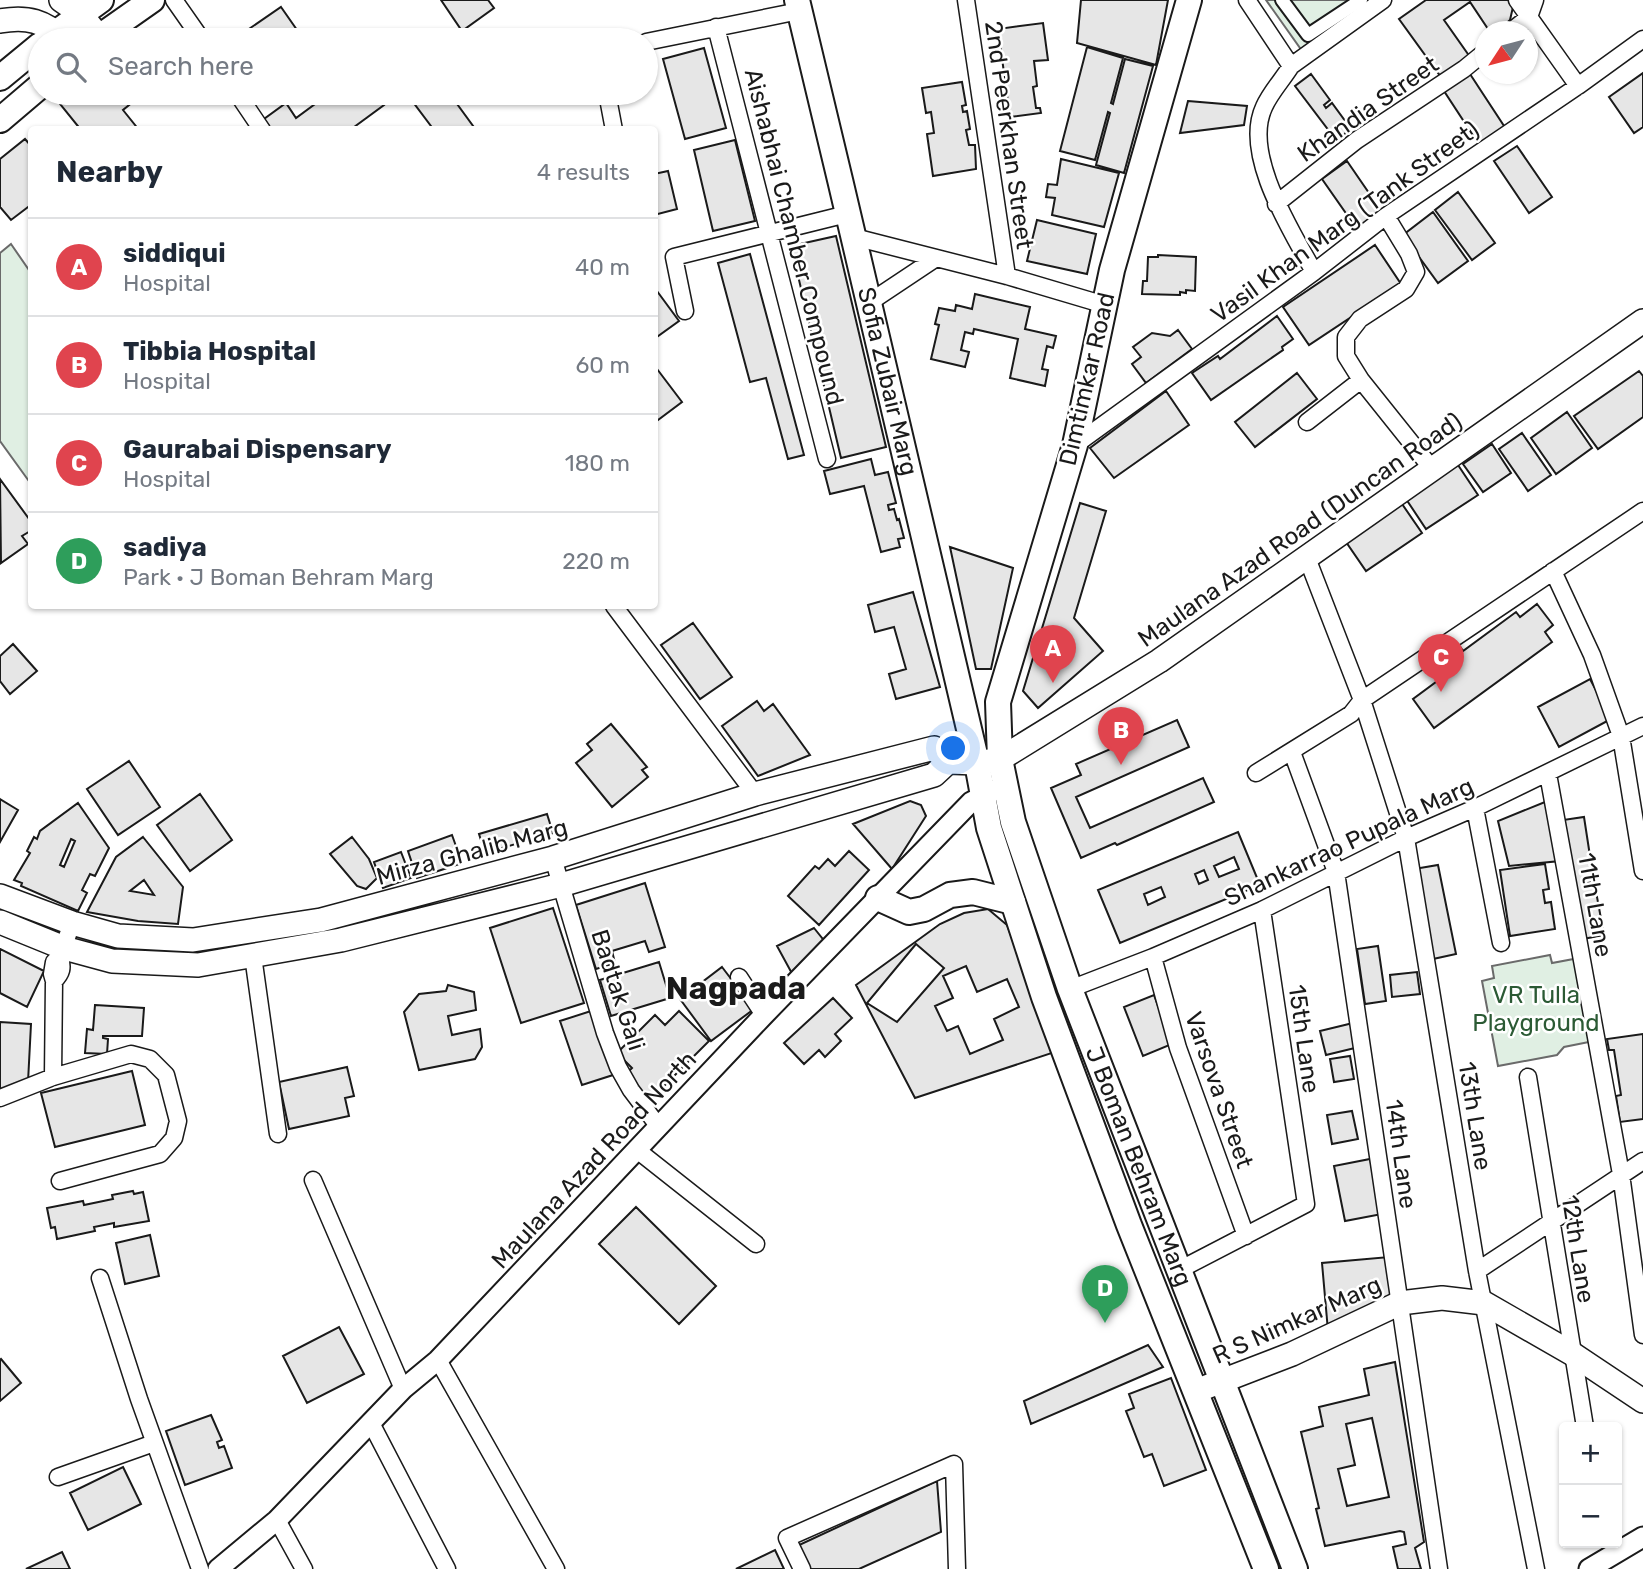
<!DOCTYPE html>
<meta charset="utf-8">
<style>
body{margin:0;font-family:Rubik,sans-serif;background:#f6f6f7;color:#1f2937}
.controls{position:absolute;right:21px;bottom:21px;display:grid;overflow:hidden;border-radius:7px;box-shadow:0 2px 5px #0004}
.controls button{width:63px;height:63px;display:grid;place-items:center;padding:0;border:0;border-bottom:2px solid #e0e1e3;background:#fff;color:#1f2937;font:35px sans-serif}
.compass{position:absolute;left:1475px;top:21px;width:63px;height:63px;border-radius:50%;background:#fff;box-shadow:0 2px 5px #0004;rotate:234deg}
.you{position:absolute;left:954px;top:749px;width:24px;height:24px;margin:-18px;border:5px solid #fff;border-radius:50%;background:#1a73e8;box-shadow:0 0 0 10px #1a73e833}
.badge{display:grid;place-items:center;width:46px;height:46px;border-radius:50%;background:#111827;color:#fff;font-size:23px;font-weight:700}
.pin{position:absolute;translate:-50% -58px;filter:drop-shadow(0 2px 4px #0008)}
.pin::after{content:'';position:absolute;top:37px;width:24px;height:21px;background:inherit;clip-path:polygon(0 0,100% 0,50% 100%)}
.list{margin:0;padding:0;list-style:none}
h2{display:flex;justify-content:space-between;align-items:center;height:91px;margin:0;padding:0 28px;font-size:30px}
h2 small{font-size:23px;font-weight:400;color:#747a83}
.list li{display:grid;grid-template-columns:46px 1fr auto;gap:21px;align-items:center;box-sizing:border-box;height:98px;padding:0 28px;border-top:2px solid #e0e1e3}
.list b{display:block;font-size:26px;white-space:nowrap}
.list p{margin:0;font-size:23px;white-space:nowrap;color:#747a83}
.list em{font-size:23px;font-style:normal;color:#747a83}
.icon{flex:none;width:38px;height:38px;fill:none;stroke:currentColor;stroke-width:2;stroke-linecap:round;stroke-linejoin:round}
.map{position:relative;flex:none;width:1643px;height:1569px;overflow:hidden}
.search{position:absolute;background:#fff;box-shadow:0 2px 5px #0004;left:28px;top:28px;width:630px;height:77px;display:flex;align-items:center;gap:18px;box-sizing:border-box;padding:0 24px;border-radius:38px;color:#747a83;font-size:26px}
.panel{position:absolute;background:#fff;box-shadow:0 2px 5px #0004;left:28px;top:126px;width:630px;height:483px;border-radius:7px}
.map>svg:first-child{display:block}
.green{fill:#e0efe3;stroke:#6a6a6a;stroke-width:2}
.building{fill:#e6e6e6;stroke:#1a1a1a;stroke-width:2;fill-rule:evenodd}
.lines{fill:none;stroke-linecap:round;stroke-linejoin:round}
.pedestrian-casing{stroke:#1a1a1a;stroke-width:16}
.minor-casing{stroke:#1a1a1a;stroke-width:19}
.tertiary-casing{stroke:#1a1a1a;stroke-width:23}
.secondary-casing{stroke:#1a1a1a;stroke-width:26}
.primary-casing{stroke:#1a1a1a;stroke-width:28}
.pedestrian{stroke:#fff;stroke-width:12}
.minor{stroke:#fff;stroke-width:16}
.tertiary{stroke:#fff;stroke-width:19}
.secondary{stroke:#fff;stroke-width:23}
.primary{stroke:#fff;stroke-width:24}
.labels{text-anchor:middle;stroke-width:5;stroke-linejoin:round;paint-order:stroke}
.street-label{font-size:24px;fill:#1a1a1a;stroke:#fff}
.park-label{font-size:24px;fill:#2b5a34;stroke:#fff}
.district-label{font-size:32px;font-weight:bold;fill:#1a1a1a;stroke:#fff}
</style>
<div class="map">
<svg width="1643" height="1569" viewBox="0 0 1643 1569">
<rect width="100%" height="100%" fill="#fff"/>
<!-- green -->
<path class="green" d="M1266,0H1385L1305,55Z
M11,244L31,273V484L0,441V253Z
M1550,955L1552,963L1579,958L1594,1041L1564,1047L1557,1055L1498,1066L1482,981L1494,978L1492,966Z"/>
<!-- building -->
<path class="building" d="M441,0H488L494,8L462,31Z
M1081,0H1168L1156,65L1077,43Z
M1426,0H1508L1513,7L1510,20L1497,32H1490L1470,2L1444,20L1470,57L1441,77L1399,19Z
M281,7L304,40H248L243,33Z
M1043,23L1048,60L1034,61L1037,86L1033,87L1036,108H1040L1041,113L1010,117L998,29Z
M1087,47L1123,58L1111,103L1113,104L1125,59L1153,66L1124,173L1096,165L1110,113L1108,112L1095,160L1060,151Z
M704,48L726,128L685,139L663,59Z
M1643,73V127L1634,133L1609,97Z
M1311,74L1330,100L1324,105L1326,108L1332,103L1351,129L1336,140L1295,86Z
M1470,74L1506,129L1480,146L1444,91Z
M962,82L966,105L962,106L963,112L967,111L970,129L966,130L969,145H975L976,169L933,176L927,134L934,133L931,112L926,113L922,88Z
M73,93H144L123,110L139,130H81L60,104Z
M330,93H375L384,105L350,130H272L264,119L286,103L296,118Z
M409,93H449L476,130H434L407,94Z
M1188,101L1247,106L1244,125L1180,133Z
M25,139L32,147V204L11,220L0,207V159Z
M735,140L755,221L713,231L694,150Z
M1517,146L1552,197L1529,213L1494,161Z
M1061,159L1119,173L1104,227L1052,215L1055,198L1046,197L1048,184L1057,185Z
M1347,161L1382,212L1357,229L1322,179Z
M668,171L677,209L654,215V174Z
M1458,192L1495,243L1472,260L1435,210Z
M1433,212L1468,261L1438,283L1403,235Z
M1037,220L1096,234L1087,274L1027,261Z
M836,236L886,447L841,458L791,246Z
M1375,245L1401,284L1309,345L1283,307Z
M750,254L804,455L788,459L766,378L750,382L718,263Z
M1158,255L1196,257L1195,291L1186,290V293L1180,292V295L1142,294L1143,281H1147L1148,257H1158Z
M654,287L679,321L654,339Z
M975,294L1030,307L1025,329L1056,336L1053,348L1047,346L1042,369L1048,370L1045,386L1010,378L1018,339L974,329L973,334L965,332L961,350L969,352L965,367L931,359L939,325L935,324L939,308L955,311L956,305L972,309Z
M1277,316L1293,339L1282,347L1283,350L1211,400L1192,373L1218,356L1220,359Z
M1178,330L1192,349L1146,383L1132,364L1141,357L1133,347L1152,333L1170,336Z
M654,365L682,402L654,423Z
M1639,371L1643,376V417L1598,449L1574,416Z
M1297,373L1317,399L1255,447L1235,422Z
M1166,391L1189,425L1114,478L1090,448Z
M1567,412L1592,448L1556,474L1531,438Z
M1522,433L1551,475L1528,491L1499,449Z
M1492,444L1511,473L1483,492L1463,464Z
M871,459L875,475L888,472L896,503L888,505L889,510L894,509L897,520L899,519L904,538L898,539L900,547L881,552L864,486L830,494L824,471Z
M1458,465L1478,495L1426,529L1406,499Z
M0,479L32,523V530L22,536L28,544L1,563Z
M1400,501L1422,533L1366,571L1344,539Z
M1080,503L1106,511L1074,618L1103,651L1038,708L1023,691Z
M950,547L1013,568L991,669H976Z
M913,592L940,687L896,699L889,674L906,669L894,627L875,632L868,605Z
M1537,604L1553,625L1545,632L1552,642L1434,728L1413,699L1444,676L1436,666L1461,648L1463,651L1516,612L1520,617Z
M693,623L732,677L700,699L661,645Z
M13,644L37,671L10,694L0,681V656Z
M1590,679L1611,719L1559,747L1538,707Z
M757,701L764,711L773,704L810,755L758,776L722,726Z
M1177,720L1189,747L1076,797L1090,828L1203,778L1214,802L1117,845L1115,843L1081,858L1051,788L1081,775L1076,764Z
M611,724L647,767L642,770L648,777L612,807L576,763L592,750L587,744Z
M129,761L160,807L118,835L87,789Z
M200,794L232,840L190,871L157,825Z
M0,799L18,810L0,842Z
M1550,800L1560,861L1509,866L1498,821Z
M910,801L921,805L926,816L892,869L853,824Z
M78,803L109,848L95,876L90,874L82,890L87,893L78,911L21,886L22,883L14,880L30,853L27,851L34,837L37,839L40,831ZM71,839L75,841L64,867L60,865Z
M547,814L553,833L485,853L479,834Z
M1584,817L1594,882L1587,883V887L1595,886L1604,935L1583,939L1563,820Z
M1238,832L1260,885L1120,943L1098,890ZM1234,857L1239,869L1219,877L1214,866ZM1204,870L1208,880L1199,884L1195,874ZM1161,887L1165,897L1148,905L1144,894Z
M452,835L462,863L417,878L408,851Z
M143,837L183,887L178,924L138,921L87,912L116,857ZM144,880L154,895L130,891Z
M352,837L369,859L377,878L366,889L357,886L330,854Z
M849,851L869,870L819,925L788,896L815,866L819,869L828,859L835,866Z
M401,852L411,878L383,888L374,862Z
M1545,864L1549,889L1543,890L1545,903L1551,902L1555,929L1510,936L1500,870Z
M1438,865L1456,954L1433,959L1414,869Z
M645,883L665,947L649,952L645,941L612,951L615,963L596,969L576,905Z
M553,908L584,1003L521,1023L490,928Z
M988,909L1007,925L1055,1052L915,1098L856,985L940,924L964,913Z
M814,928L826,943L795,979L777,946Z
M916,944L944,968L897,1022L867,1003Z
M1378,946L1386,1001L1365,1004L1357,949Z
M0,949L44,971L27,1007L0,993Z
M659,962L670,998L611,1016L600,980Z
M966,966L977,992L1007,979L1019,1007L994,1019L1003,1040L970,1054L958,1026L947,1031L935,1006L953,998L943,976Z
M722,967L754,1009L711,1041L680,999Z
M1417,972L1420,994L1392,997L1390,975Z
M448,985L474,992L476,1010L448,1016L452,1035L480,1029L482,1047L475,1059L419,1070L404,1012L419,994L446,991Z
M1154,995L1172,1044L1143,1056L1124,1007Z
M833,998L852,1018L835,1034L841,1041L825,1057L819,1050L804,1064L784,1043Z
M95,1005L144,1008L142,1036H103V1038L108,1039L107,1054L85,1053L87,1029L93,1030Z
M591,1011L613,1075L582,1085L560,1021Z
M679,1011L709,1041L650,1100L625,1075L632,1068L617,1053L655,1015L665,1025Z
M0,1022L31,1024L28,1082L0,1090Z
M1353,1023L1359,1047L1326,1055L1320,1031Z
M1643,1034V1119L1620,1122L1616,1096L1621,1095L1614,1050H1609L1607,1039Z
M1350,1056L1354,1079L1334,1082L1330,1059Z
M347,1067L354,1096L345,1098L349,1116L289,1129L279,1082Z
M132,1071L145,1125L55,1147L41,1093Z
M1352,1111L1358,1139L1332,1144L1327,1115Z
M1370,1159L1382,1214L1345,1221L1334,1166Z
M133,1191L134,1194L143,1192L149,1221L114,1227V1223L94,1227L95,1231L57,1239L55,1227L51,1228L47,1208L83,1201L84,1205L113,1199L112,1195Z
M636,1207L716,1286L679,1324L599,1244Z
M150,1235L159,1276L125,1284L116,1243Z
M1389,1257L1394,1299L1328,1331L1322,1263Z
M339,1327L364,1374L307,1403L283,1356Z
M1148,1345L1163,1367L1031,1424L1024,1401Z
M1,1359L21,1383L0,1401V1360Z
M1395,1362L1424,1542L1415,1548L1421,1569H1398L1393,1547L1406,1544L1404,1532L1400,1531L1325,1546L1316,1509L1319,1508L1301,1432L1323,1426L1319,1407L1369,1395L1364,1369ZM1372,1418L1389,1497L1347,1506L1338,1469L1355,1465L1346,1424Z
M1171,1378L1206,1470L1164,1486L1152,1454L1144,1457L1126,1411L1134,1408L1129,1394Z
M211,1415L222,1440L217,1442L219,1448L224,1446L232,1468L185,1485L166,1431Z
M123,1467L141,1504L88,1530L70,1493Z
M937,1481L941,1532L859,1569H808L797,1546Z
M775,1550L784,1569H736Z
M62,1552L70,1569H26Z"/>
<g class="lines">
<!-- pedestrian casing -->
<g class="pedestrian-casing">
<path id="pedestrian" d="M1282,0L1308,35L1361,0"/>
</g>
<!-- minor casing -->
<g class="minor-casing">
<path id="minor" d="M174,0L202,40
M966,0L1007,276
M1247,0L1291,66C1283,79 1270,93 1264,107C1242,154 1291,230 1314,272
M1517,0L1578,86
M716,27L827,459
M1510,32L1529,17L1535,0
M646,42L799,11
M1291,66L1383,0
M237,93L262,130
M607,93L614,130
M1276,204L1357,140L1464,69L1486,51
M1386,216L1409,254L1416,272L1406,289L1360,319L1346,337V356L1361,380L1433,470
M854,237L1007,276L1105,305
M870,302L936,258
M685,311L674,257L847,214
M1307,422L1361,380
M1075,445L1314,272L1386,216L1578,86L1643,39
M1307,558L1362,700L1406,838L1477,1271L1536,1569
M1553,571L1592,655L1621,736L1643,871
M614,606L755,794
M1292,752L1336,872L1439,1569
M1256,773L1351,714L1362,700L1643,511
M1548,774L1621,1174L1643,1335
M1475,808L1501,943
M553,858L605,1033L618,1067L631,1090L659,1127
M253,956L278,1134
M60,957C63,968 62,973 54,981L52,974L54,962L60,957L72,923
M1153,957L1178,1048L1246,1236
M739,977L764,1015
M1070,989L1153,957L1262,910L1406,838L1475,808L1643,726
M53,1077L54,981
M1528,1077L1585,1427
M0,1098L53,1077L131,1054L150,1059L166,1075L178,1121L174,1138L160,1154L60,1181
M637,1150L756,1244
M313,1180L403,1389
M1179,1270L1306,1204L1262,910
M1477,1271L1643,1161
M100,1278L139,1399L200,1569
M438,1360L556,1569
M371,1423L447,1569
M58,1477L154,1443
M277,1520L304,1569
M802,1569L787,1538L954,1464L957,1569"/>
</g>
<!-- tertiary casing -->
<g class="tertiary-casing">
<path id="tertiary" d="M218,1569L277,1520L403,1389L438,1360L764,1015L971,802L995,790
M1589,1569L1643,1537"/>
</g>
<!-- secondary casing -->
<g class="secondary-casing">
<path id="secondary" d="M61,0L81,14L99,37
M0,21C28,16 44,21 65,40
M0,896L72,923L118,936L193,940L321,920L553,858L755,794L934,748L948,762
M0,922L64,948L112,961L198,965L341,940L561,885L934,775L948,762L977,763L1000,759L1159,661L1643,321
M1196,1391L1292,1354L1400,1303L1442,1298L1484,1303L1571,1353L1643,1401"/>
</g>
<!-- primary casing -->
<g class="primary-casing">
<g id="primary">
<path id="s1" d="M797,0C858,254 918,508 977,763L989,828L1044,997L1129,1225L1266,1569"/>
<path id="s2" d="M1189,0L1112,270L1075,445L998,702L1000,759L1013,822L1070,989L1295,1569"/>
<path d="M46,40L101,0"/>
<path d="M95,40L152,0"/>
<path d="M0,78L40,45"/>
<path d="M0,120L40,86"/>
<path d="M878,898L909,912L924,909L950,895L973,892L1013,902"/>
</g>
</g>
<!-- pedestrian -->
<use href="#pedestrian" class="pedestrian"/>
<!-- minor -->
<use href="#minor" class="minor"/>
<!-- tertiary -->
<use href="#tertiary" class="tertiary"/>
<!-- secondary -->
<use href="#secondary" class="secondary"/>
<!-- primary -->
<use href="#primary" class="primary"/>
</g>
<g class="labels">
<!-- street labels -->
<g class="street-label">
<text transform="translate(1368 109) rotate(-35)" y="8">Khandia Street</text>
<text transform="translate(1009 135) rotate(82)" y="8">2nd Peerkhan Street</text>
<text transform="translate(1345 222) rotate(-36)" y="8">Vasil Khan Marg (Tank Street)</text>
<text transform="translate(794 237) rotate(76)" y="8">Aishabhai Chamber Compound</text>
<text transform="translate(1087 379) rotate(-77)" y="8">Dimtimkar Road</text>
<text dy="8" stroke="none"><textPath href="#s1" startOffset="392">Sofia Zubair Marg</textPath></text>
<text transform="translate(1300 530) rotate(-35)" y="8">Maulana Azad Road (Duncan Road)</text>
<text transform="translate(1349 842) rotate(-25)" y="8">Shankarrao Pupala Marg</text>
<text transform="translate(472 852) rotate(-15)" y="8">Mirza Ghalib Marg</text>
<text transform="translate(1595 905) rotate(80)" y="8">11th Lane</text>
<text transform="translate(618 990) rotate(72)" y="8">Badtak Gali</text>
<text transform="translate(1304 1039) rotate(82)" y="8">15th Lane</text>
<text transform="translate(1219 1090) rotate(71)" y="8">Varsova Street</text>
<text transform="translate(1475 1116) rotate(81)" y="8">13th Lane</text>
<text transform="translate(1401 1154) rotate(82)" y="8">14th Lane</text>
<text transform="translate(594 1160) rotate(-47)" y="8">Maulana Azad Road North</text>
<text dy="8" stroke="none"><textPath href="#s2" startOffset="1216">J Boman Behram Marg</textPath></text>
<text transform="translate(1578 1249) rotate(81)" y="8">12th Lane</text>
<text transform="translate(1297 1320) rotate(-24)" y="8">R S Nimkar Marg</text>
</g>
<!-- park labels -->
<g class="park-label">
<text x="1536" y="1003">VR Tulla<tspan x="1536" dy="28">Playground</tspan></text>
</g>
<!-- district labels -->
<g class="district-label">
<text x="736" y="999">Nagpada</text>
</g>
</g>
</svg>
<div class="controls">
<button>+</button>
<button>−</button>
</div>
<svg class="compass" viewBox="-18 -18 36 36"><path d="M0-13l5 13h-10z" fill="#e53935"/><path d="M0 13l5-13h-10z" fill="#747a83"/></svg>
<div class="you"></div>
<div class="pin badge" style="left:1053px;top:683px;background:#e0444e">A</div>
<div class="pin badge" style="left:1121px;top:765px;background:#e0444e">B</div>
<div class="pin badge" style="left:1441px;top:692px;background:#e0444e">C</div>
<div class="pin badge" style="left:1105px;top:1323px;background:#2e9e5b">D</div>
<div class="search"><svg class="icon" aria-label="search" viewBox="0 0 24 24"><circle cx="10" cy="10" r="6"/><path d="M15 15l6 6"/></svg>Search here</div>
<section class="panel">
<h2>Nearby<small>4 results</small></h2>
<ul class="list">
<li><span class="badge" style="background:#e0444e">A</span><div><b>siddiqui</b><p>Hospital</p></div><em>40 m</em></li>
<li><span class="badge" style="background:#e0444e">B</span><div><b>Tibbia Hospital</b><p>Hospital</p></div><em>60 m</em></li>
<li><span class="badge" style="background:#e0444e">C</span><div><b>Gaurabai Dispensary</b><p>Hospital</p></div><em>180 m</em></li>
<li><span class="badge" style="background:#2e9e5b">D</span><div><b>sadiya</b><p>Park · J Boman Behram Marg</p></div><em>220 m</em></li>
</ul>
</section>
</div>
